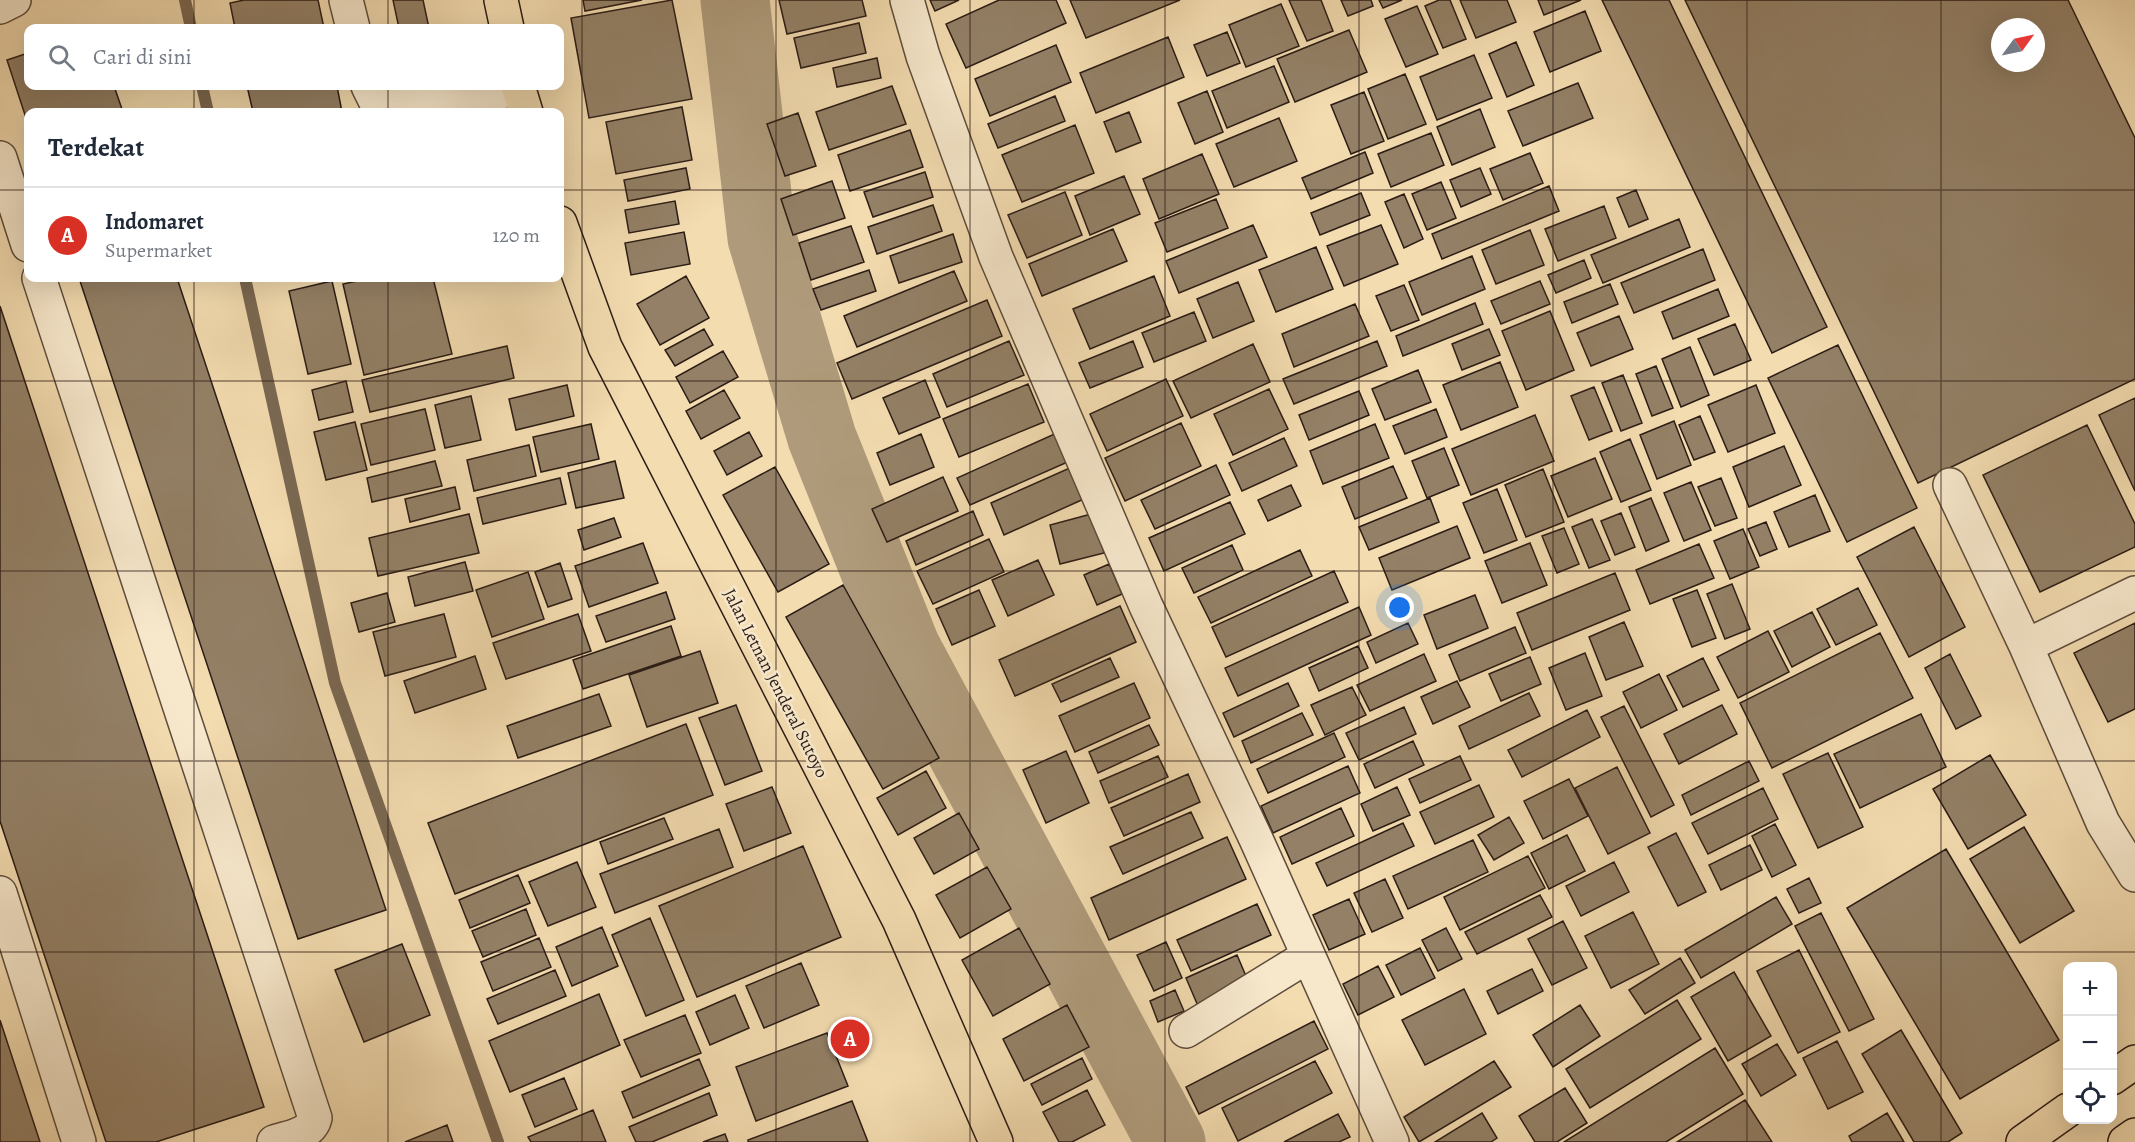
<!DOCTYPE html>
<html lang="id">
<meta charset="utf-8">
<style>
body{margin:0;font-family:Alegreya,serif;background:#f6f6f7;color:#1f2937}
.controls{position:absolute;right:18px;bottom:18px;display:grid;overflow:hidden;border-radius:12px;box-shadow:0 6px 24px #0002}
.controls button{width:54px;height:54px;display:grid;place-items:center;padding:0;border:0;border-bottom:2px solid #e0e1e3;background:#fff;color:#1f2937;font:30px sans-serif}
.compass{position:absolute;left:1991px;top:18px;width:54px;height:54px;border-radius:50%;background:#fff;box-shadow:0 6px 24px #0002;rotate:57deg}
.you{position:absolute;left:1400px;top:608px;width:21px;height:21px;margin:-15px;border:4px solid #fff;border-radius:50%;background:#1a73e8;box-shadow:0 0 0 9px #1a73e833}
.badge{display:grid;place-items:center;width:39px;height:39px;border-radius:50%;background:#d93025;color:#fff;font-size:20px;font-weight:700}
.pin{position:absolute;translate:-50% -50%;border:3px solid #fff;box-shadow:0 2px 6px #0006}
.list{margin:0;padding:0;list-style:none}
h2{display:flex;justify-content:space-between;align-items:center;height:78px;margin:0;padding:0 24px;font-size:26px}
h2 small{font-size:20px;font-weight:400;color:#747a83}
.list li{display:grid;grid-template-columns:39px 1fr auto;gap:18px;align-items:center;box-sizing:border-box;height:96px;padding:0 24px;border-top:2px solid #e0e1e3}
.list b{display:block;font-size:22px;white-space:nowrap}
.list p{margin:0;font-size:20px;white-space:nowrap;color:#747a83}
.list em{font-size:20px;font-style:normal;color:#747a83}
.icon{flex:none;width:33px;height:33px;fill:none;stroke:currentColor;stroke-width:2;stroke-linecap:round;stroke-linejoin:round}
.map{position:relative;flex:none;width:2135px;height:1142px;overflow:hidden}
.search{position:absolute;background:#fff;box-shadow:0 6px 24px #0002;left:24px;top:24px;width:540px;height:66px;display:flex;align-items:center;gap:15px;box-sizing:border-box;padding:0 21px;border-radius:12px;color:#747a83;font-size:22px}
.panel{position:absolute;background:#fff;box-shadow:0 6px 24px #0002;left:24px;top:108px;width:540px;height:174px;border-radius:12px}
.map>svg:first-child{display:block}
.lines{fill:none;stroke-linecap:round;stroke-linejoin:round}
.stream{stroke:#7a6852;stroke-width:12}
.river{stroke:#af9b7b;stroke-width:69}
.building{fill:#938066;stroke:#2b1c15;stroke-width:1.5;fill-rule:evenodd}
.minor-casing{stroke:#5d4c3c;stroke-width:36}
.highway-casing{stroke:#2b1c15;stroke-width:36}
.minor{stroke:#f7e8cc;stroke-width:33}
.highway{stroke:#f3dcb0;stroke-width:33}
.grid{fill:none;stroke:#2b1c15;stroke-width:1.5;stroke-opacity:0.55}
.labels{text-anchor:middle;stroke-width:5;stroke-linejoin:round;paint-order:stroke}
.street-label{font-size:18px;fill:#2b1c15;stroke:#f7e8cc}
</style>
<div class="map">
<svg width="2135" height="1142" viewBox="0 0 2135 1142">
<rect width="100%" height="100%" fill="#f3dcb0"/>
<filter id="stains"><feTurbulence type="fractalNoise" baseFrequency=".00333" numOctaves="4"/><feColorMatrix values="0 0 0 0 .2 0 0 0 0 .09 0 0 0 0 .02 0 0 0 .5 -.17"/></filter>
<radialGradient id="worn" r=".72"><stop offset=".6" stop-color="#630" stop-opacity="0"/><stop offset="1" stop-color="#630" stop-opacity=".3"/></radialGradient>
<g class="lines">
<!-- stream -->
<path class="stream" d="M185,0L191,28
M202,86L208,112
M245,278L335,683L498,1142"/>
<!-- river -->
<path class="river" d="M735,0L762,238L822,438L906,648L1171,1142"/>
</g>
<!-- building -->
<path class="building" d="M244,0H318L324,28H235L230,3Z
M393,0H423L429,28H399Z
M583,0H642L585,11Z
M672,0L692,99L589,118L571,18Z
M779,0H862L866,16L787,34Z
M930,0H959L935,11Z
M999,0H1056L1066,23L966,68L946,24Z
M1070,0H1180L1086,38Z
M1289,0H1321L1333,31L1307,41Z
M1341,0H1371L1373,6L1348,16Z
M1379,0H1402L1383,8Z
M1439,0H1450L1466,39L1443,48L1425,6Z
M1460,0H1507L1516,22L1476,38Z
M1538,0H1581L1544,15Z
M1602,0H1669L1827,327L1772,353Z
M1685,0H2068L2135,138V379L1918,483ZM2000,27H2036V63H2000Z
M1281,4L1299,46L1246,67L1229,25Z
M1417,6L1438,54L1406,67L1385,19Z
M1585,11L1601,51L1550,72L1534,32Z
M859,23L866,53L801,68L794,38Z
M1349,30L1367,72L1295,102L1277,59Z
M1227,32L1240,63L1207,76L1194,45Z
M1168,37L1184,77L1096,113L1080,73Z
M1516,42L1534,85L1507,97L1489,54Z
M1056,45L1071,82L990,116L975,79Z
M28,53V86H114L123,112H28V124L7,60Z
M1474,55L1492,98L1437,120L1420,77Z
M877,58L881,78L837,87L833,68Z
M1274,66L1289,102L1227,128L1212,91Z
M1405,74L1426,124L1388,139L1368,89Z
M1578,83L1593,118L1523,146L1508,111Z
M247,86H337L342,112H253Z
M892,86L906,124L829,150L816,112Z
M1207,91L1223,132L1195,144L1178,103Z
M1364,92L1384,141L1351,154L1331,105Z
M1055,96L1065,121L998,148L988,124Z
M682,107L692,160L616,174L606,122Z
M1480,109L1495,147L1452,165L1437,127Z
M1129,112L1141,142L1116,152L1104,122Z
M798,113L816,166L785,176L767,124Z
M1279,118L1297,161L1234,187L1216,144Z
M1075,125L1094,173L1022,202L1002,155Z
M910,130L923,167L850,191L838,155Z
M1431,133L1444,165L1391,187L1378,154Z
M1365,152L1373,173L1311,199L1302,178Z
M1530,153L1543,183L1503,200L1490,169Z
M1202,154L1219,194L1159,219L1143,179Z
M686,168L690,189L628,201L624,180Z
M1480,168L1491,194L1461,207L1450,180Z
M925,172L933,197L873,217L864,192Z
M1124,176L1140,214L1090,235L1075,196Z
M832,181L845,218L793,235L781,199Z
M1441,182L1456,218L1427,230L1412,194Z
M1549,186L1559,211L1442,259L1432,234Z
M1636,190L1648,219L1629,227L1617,198Z
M1065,192L1082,235L1027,258L1008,215Z
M1361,193L1370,215L1320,235L1311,213Z
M1404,194L1423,239L1404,248L1385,202Z
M1216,199L1228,228L1167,252L1155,223Z
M675,201L679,224L629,233L625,210Z
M933,205L942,231L877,254L868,227Z
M1604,206L1616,238L1558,261L1545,229Z
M1679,219L1690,247L1603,283L1591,255Z
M1253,225L1267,257L1179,293L1166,261Z
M1381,225L1398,264L1344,286L1327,246Z
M851,226L864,262L811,280L799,243Z
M1113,229L1127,261L1042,296L1029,264Z
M1530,230L1544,265L1496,284L1482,250Z
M684,232L690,264L631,275L625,243Z
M953,234L962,262L899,283L890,256Z
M1316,247L1333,289L1276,312L1259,270Z
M1703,249L1715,280L1634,313L1621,283Z
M1472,256L1485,289L1422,315L1409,282Z
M1584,260L1591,278L1556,293L1548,275Z
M869,270L876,291L821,310L813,289Z
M954,271L967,301L857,347L844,316Z
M686,276L709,318L660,345L637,304Z
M1154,276L1170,316L1090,349L1073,309Z
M79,278H177L386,910L298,939Z
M371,278H433L452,354L364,375L343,284Z
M332,281L351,364L308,374L289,291Z
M1540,281L1550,304L1501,324L1491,301Z
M1238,282L1254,321L1213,338L1197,299Z
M1610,284L1618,304L1572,323L1564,302Z
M1404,285L1419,320L1391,331L1376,296Z
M1718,289L1729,316L1673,339L1662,312Z
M987,300L1002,336L852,399L837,363Z
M1475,303L1483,324L1403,356L1396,336Z
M1355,304L1369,336L1294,367L1282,334Z
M0,306L264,1107L156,1142H106L0,821Z
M1550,311L1574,370L1526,390L1502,331Z
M1194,312L1206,341L1154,362L1142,333Z
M1619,316L1633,349L1591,366L1577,333Z
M1735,324L1751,360L1714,375L1698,339Z
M704,329L713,345L675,366L665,350Z
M1489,329L1500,355L1462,370L1452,344Z
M1009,341L1024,375L947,407L933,374Z
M1133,341L1143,367L1090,388L1079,363Z
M1377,341L1387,366L1294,404L1283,379Z
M1253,344L1270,382L1191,418L1173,381Z
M1838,345L1917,508L1847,542L1768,378Z
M507,346L514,378L370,412L362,380Z
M1690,347L1709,395L1681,407L1662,359Z
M723,351L738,377L690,403L676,377Z
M1500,362L1518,407L1461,430L1443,385Z
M1656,366L1673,408L1652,416L1636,374Z
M1418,370L1431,402L1385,420L1372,389Z
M1623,375L1642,423L1621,431L1602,383Z
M1166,379L1183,416L1107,451L1090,414Z
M925,380L940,417L899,434L883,398Z
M346,381L353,412L319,420L312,390Z
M1028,384L1044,422L959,457L943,419Z
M567,385L574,416L516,430L509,399Z
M1756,385L1775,433L1728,452L1708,405Z
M1594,387L1612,431L1589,440L1571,396Z
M1269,389L1288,429L1233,455L1214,414Z
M724,390L740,418L701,439L686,411Z
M1359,391L1369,415L1309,440L1299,415Z
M471,396L481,440L445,448L435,405Z
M2135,398V491L2099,415Z
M425,409L435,450L371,465L361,424Z
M1436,409L1447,437L1405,454L1393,426Z
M1535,415L1554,461L1471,495L1452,449Z
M1700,416L1715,452L1694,460L1679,425Z
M1674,421L1691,465L1657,479L1640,435Z
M355,422L367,470L326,480L314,432Z
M1181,423L1201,466L1125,501L1105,458Z
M591,424L599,459L541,472L533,437Z
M1375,424L1389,458L1323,484L1310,451Z
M2087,425L2135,524V547L2040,592L1983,475Z
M749,432L762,456L727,475L714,451Z
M1059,432L1072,460L970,505L957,478Z
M921,434L934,467L890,485L877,453Z
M1284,438L1297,466L1242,491L1229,463Z
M1630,439L1651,490L1621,502L1600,452Z
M529,445L536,476L474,491L467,460Z
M1784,446L1801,485L1749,507L1733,467Z
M1444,448L1459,485L1427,498L1412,461Z
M1595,458L1612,499L1568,517L1551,476Z
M435,461L442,486L372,502L367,478Z
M615,461L624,498L576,508L568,473Z
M1216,465L1230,495L1155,529L1141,500Z
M1393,466L1407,498L1355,519L1342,487Z
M775,467L829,564L778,592L723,495Z
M1072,467L1086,498L1004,535L991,503Z
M1543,469L1564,522L1526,537L1505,485Z
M943,477L958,511L887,542L872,509Z
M560,478L566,504L483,524L477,498Z
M1721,478L1737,518L1715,526L1698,487Z
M1691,482L1711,530L1684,541L1664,493Z
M1291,485L1301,506L1268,521L1258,500Z
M455,487L460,509L410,522L405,499Z
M1497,489L1517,540L1484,553L1463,503Z
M1815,495L1830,531L1789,547L1774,512Z
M1430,498L1439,522L1369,550L1359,527Z
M1651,498L1669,541L1646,551L1629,507Z
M1230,502L1245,534L1164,571L1149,538Z
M973,511L983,535L916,565L906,541Z
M1095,513L1104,553L1060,564L1050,525Z
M1621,513L1635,547L1615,555L1601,521Z
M469,514L479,553L378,576L369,538Z
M614,518L621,537L584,550L578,530Z
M1592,519L1610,560L1589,568L1572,527Z
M1766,522L1777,549L1760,556L1748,529Z
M1457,526L1470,558L1392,590L1379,558Z
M1914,527L1965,627L1909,657L1857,557Z
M1564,528L1579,564L1557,573L1542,536Z
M1743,529L1759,567L1730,579L1714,541Z
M989,539L1004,572L933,604L917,571Z
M643,543L658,583L589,607L575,566Z
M1530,543L1547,585L1502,603L1485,561Z
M1699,544L1714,578L1650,604L1636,570Z
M1232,545L1243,570L1194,593L1182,568Z
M1300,550L1312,576L1211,623L1198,597Z
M1038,560L1054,595L1008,616L992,580Z
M465,562L473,591L415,606L408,577Z
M560,563L572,599L548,607L535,572Z
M1109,564L1122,594L1097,605L1084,575Z
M1334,571L1348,602L1226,657L1212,627Z
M528,572L544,619L492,637L476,590Z
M1615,573L1630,610L1532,650L1517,613Z
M1732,584L1750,629L1725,639L1707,594Z
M843,585L939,758L883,789L786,617Z
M1858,588L1877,625L1836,645L1817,609Z
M979,590L995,626L952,645L936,609Z
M1697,590L1716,638L1692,647L1673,599Z
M666,592L675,619L606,642L596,616Z
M387,593L395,622L359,632L351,603Z
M1475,595L1488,628L1437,649L1424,615Z
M1120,606L1136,642L1015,696L999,660Z
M1359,607L1371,635L1238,696L1225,668Z
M1812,612L1830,647L1792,667L1774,631Z
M444,614L456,657L385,676L373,632Z
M578,614L591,651L506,679L493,643Z
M1624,622L1643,666L1606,680L1589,637Z
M1408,623L1418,644L1376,663L1367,642Z
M2135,623V709L2108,722L2074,653Z
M671,626L681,656L583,689L573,660Z
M1515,627L1526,653L1460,681L1449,655Z
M1768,631L1789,672L1738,698L1717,657Z
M1880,633L1913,698L1772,768L1740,703Z
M1358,646L1368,668L1319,691L1309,668Z
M700,651L718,703L647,727L629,675Z
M1585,653L1602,696L1566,710L1549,668Z
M1424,654L1436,681L1370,711L1357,685Z
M1950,654L1981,716L1956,729L1925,668Z
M475,656L486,689L415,713L404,681Z
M1530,657L1541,684L1501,701L1489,674Z
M1110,658L1119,677L1061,702L1052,684Z
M1703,658L1719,690L1683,707L1667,676Z
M1659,674L1677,710L1641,728L1623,692Z
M1457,681L1470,707L1433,724L1421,697Z
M1134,683L1150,718L1075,752L1059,716Z
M1288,683L1299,706L1234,737L1223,713Z
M1352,687L1366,715L1325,735L1311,705Z
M1529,693L1540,716L1469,749L1459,726Z
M599,694L611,726L518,758L507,726Z
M736,705L762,771L725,785L699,718Z
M1722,705L1737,734L1679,764L1664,734Z
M1624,706L1674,805L1651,817L1601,717Z
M1404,707L1416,734L1359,760L1346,733Z
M1587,710L1600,737L1522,777L1508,750Z
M1302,713L1313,735L1251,763L1242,741Z
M1921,714L1946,767L1860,808L1834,754Z
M686,724L713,795L455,894L428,823Z
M1149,725L1159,745L1098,773L1089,752Z
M1334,733L1345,757L1268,793L1257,769Z
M1413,741L1424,765L1375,788L1364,764Z
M1066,751L1089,803L1046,823L1023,770Z
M1828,753L1863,827L1818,848L1783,774Z
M1990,755L2026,815L1968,849L1933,789Z
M1158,756L1168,777L1109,803L1100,781Z
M1460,756L1471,780L1420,803L1409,779Z
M1749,761L1759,781L1691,815L1682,795Z
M1348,766L1360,793L1273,833L1261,806Z
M1617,767L1650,833L1608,854L1575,788Z
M926,771L946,808L898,835L877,798Z
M1188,774L1200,802L1124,836L1111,808Z
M1569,779L1588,816L1543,839L1524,801Z
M1479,785L1494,817L1435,844L1420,812Z
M772,787L791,833L744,851L726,804Z
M1397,787L1410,815L1373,831L1361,804Z
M1763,788L1778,819L1708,854L1692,823Z
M1341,808L1354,836L1292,864L1280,837Z
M1191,812L1203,838L1123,874L1110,847Z
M959,813L979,849L934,874L914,838Z
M1509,817L1524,843L1494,860L1478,835Z
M664,818L673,839L608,864L600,842Z
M1403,823L1414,846L1327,886L1316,863Z
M1775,824L1796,865L1772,877L1752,836Z
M2024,827L2074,911L2020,943L1970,859Z
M719,829L733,867L615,913L600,874Z
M1676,833L1706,892L1678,906L1648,847Z
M1567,835L1585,871L1549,889L1531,853Z
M1227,837L1246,879L1109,940L1091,898Z
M1473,840L1488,872L1408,909L1393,876Z
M1750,845L1762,870L1721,890L1709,865Z
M803,846L841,937L697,997L659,906Z
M1946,849L2059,1040L1960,1099L1847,908Z
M1528,856L1545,888L1460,930L1444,897Z
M577,862L596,907L548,926L529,882Z
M1614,862L1629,892L1581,916L1566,886Z
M987,867L1011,909L960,938L936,895Z
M518,875L530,903L470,928L459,900Z
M1809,878L1821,903L1799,913L1787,889Z
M1385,879L1403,918L1372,932L1354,893Z
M1540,895L1552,917L1477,954L1465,932Z
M1776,897L1792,924L1701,978L1685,950Z
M1349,899L1365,934L1329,950L1313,915Z
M1257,904L1271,935L1191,971L1177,940Z
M526,909L536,935L483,957L472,931Z
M1633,912L1659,964L1611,988L1585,936Z
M1821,913L1874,1019L1849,1031L1795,926Z
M650,918L684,1000L646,1016L612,935Z
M1563,921L1587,968L1552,985L1528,939Z
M602,927L618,966L572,986L556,947Z
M1019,928L1050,984L993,1016L962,960Z
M1446,928L1462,959L1438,971L1422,940Z
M539,938L551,967L493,991L481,962Z
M1166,942L1182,978L1154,991L1137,955Z
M402,944L430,1015L364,1042L335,970Z
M1420,948L1435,978L1401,995L1386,965Z
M1799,950L1840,1032L1798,1053L1757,971Z
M1237,955L1249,983L1198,1006L1186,978Z
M1680,958L1695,983L1645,1014L1629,990Z
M801,963L819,1005L764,1028L746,986Z
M1378,966L1394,997L1358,1015L1343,984Z
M1532,969L1543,991L1498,1014L1487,991Z
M555,970L566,996L498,1024L487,999Z
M1734,972L1771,1036L1728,1061L1691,997Z
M1464,989L1486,1034L1425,1065L1402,1020Z
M1175,990L1184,1011L1158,1022L1150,1001Z
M599,994L620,1045L510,1092L489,1041Z
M735,995L749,1028L710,1045L696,1012Z
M1677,1000L1701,1039L1590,1108L1566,1069Z
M1067,1005L1089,1047L1024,1081L1003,1039Z
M1580,1005L1600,1036L1553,1067L1533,1035Z
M685,1015L701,1053L641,1077L624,1040Z
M0,1020L40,1142H0Z
M1314,1021L1328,1049L1199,1114L1186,1087Z
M1901,1030L1962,1133L1948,1142H1914L1862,1054Z
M827,1033L848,1086L756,1121L736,1067Z
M1837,1041L1863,1092L1828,1109L1803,1058Z
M1777,1044L1796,1075L1761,1096L1742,1064Z
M1715,1048L1743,1094L1666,1142H1564Z
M1082,1058L1092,1079L1042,1105L1031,1084Z
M699,1059L710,1085L633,1118L622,1092Z
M1315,1061L1332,1093L1238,1141L1222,1108Z
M1494,1061L1511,1087L1419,1142L1404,1117Z
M564,1078L577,1109L535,1127L522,1095Z
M1565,1088L1587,1123L1557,1142H1535L1519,1116Z
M1087,1090L1105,1125L1072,1142H1059L1043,1112Z
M709,1093L717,1115L652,1142H636L629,1127Z
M1745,1100L1772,1142H1677Z
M852,1101L868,1142H748V1140Z
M593,1110L606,1142H531L528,1137Z
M1482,1113L1497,1138L1491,1142H1435Z
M1887,1113L1904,1142H1852L1849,1136Z
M1338,1114L1350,1137L1339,1142H1284Z
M447,1125L453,1142H405Z
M725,1134L728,1142H703Z"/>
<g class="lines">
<!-- minor casing -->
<g class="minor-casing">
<path id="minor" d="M346,0L353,28
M907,0L923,56L996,257L1146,606L1256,839L1392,1142
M0,7L14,0
M368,86L376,102L391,107L489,95L519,88
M0,158L28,245
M39,278L315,1118C311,1135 289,1137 274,1142
M1950,485L2026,646L2103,823L2135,875
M2026,646L2135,593
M0,893L79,1142
M1186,1031L1308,956"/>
</g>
<!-- highway casing -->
<g class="highway-casing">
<path id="highway" d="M501,0L507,28
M518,86L526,112
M560,223L605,347L899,920L996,1142
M2112,1078L2135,1062
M2023,1142L2068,1110
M2125,1142L2135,1135"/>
</g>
<!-- minor -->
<use href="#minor" class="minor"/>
<!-- highway -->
<use href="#highway" class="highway"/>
</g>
<!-- grid -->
<path class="grid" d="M194,0V28M388,0V28M582,0V1142M776,0V1142M970,0V1142M1165,0V1142M1359,0V1142M1553,0V1142M1747,0V1142M1941,0V1142M194,86V112M388,86V112M0,190H28M560,190H2135M194,278V1142M388,278V1142M0,381H2135M0,571H2135M0,761H2135M0,952H2135"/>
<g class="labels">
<!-- street labels -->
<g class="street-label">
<text transform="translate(776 683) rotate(63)" y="6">Jalan Letnan Jenderal Sutoyo</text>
</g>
</g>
<rect width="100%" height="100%" filter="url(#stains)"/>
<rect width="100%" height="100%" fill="url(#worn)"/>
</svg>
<div class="controls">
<button>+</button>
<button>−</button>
<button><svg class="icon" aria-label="locate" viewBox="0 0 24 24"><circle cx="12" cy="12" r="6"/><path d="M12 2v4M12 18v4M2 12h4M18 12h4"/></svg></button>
</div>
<svg class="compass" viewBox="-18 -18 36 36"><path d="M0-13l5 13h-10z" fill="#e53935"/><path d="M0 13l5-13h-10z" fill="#747a83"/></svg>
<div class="you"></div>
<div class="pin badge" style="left:850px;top:1039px">A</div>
<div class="search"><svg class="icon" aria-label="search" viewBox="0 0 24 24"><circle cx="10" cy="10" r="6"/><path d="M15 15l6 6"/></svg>Cari di sini</div>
<section class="panel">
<h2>Terdekat<small></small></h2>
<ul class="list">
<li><span class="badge">A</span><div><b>Indomaret</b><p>Supermarket</p></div><em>120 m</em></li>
</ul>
</section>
</div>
